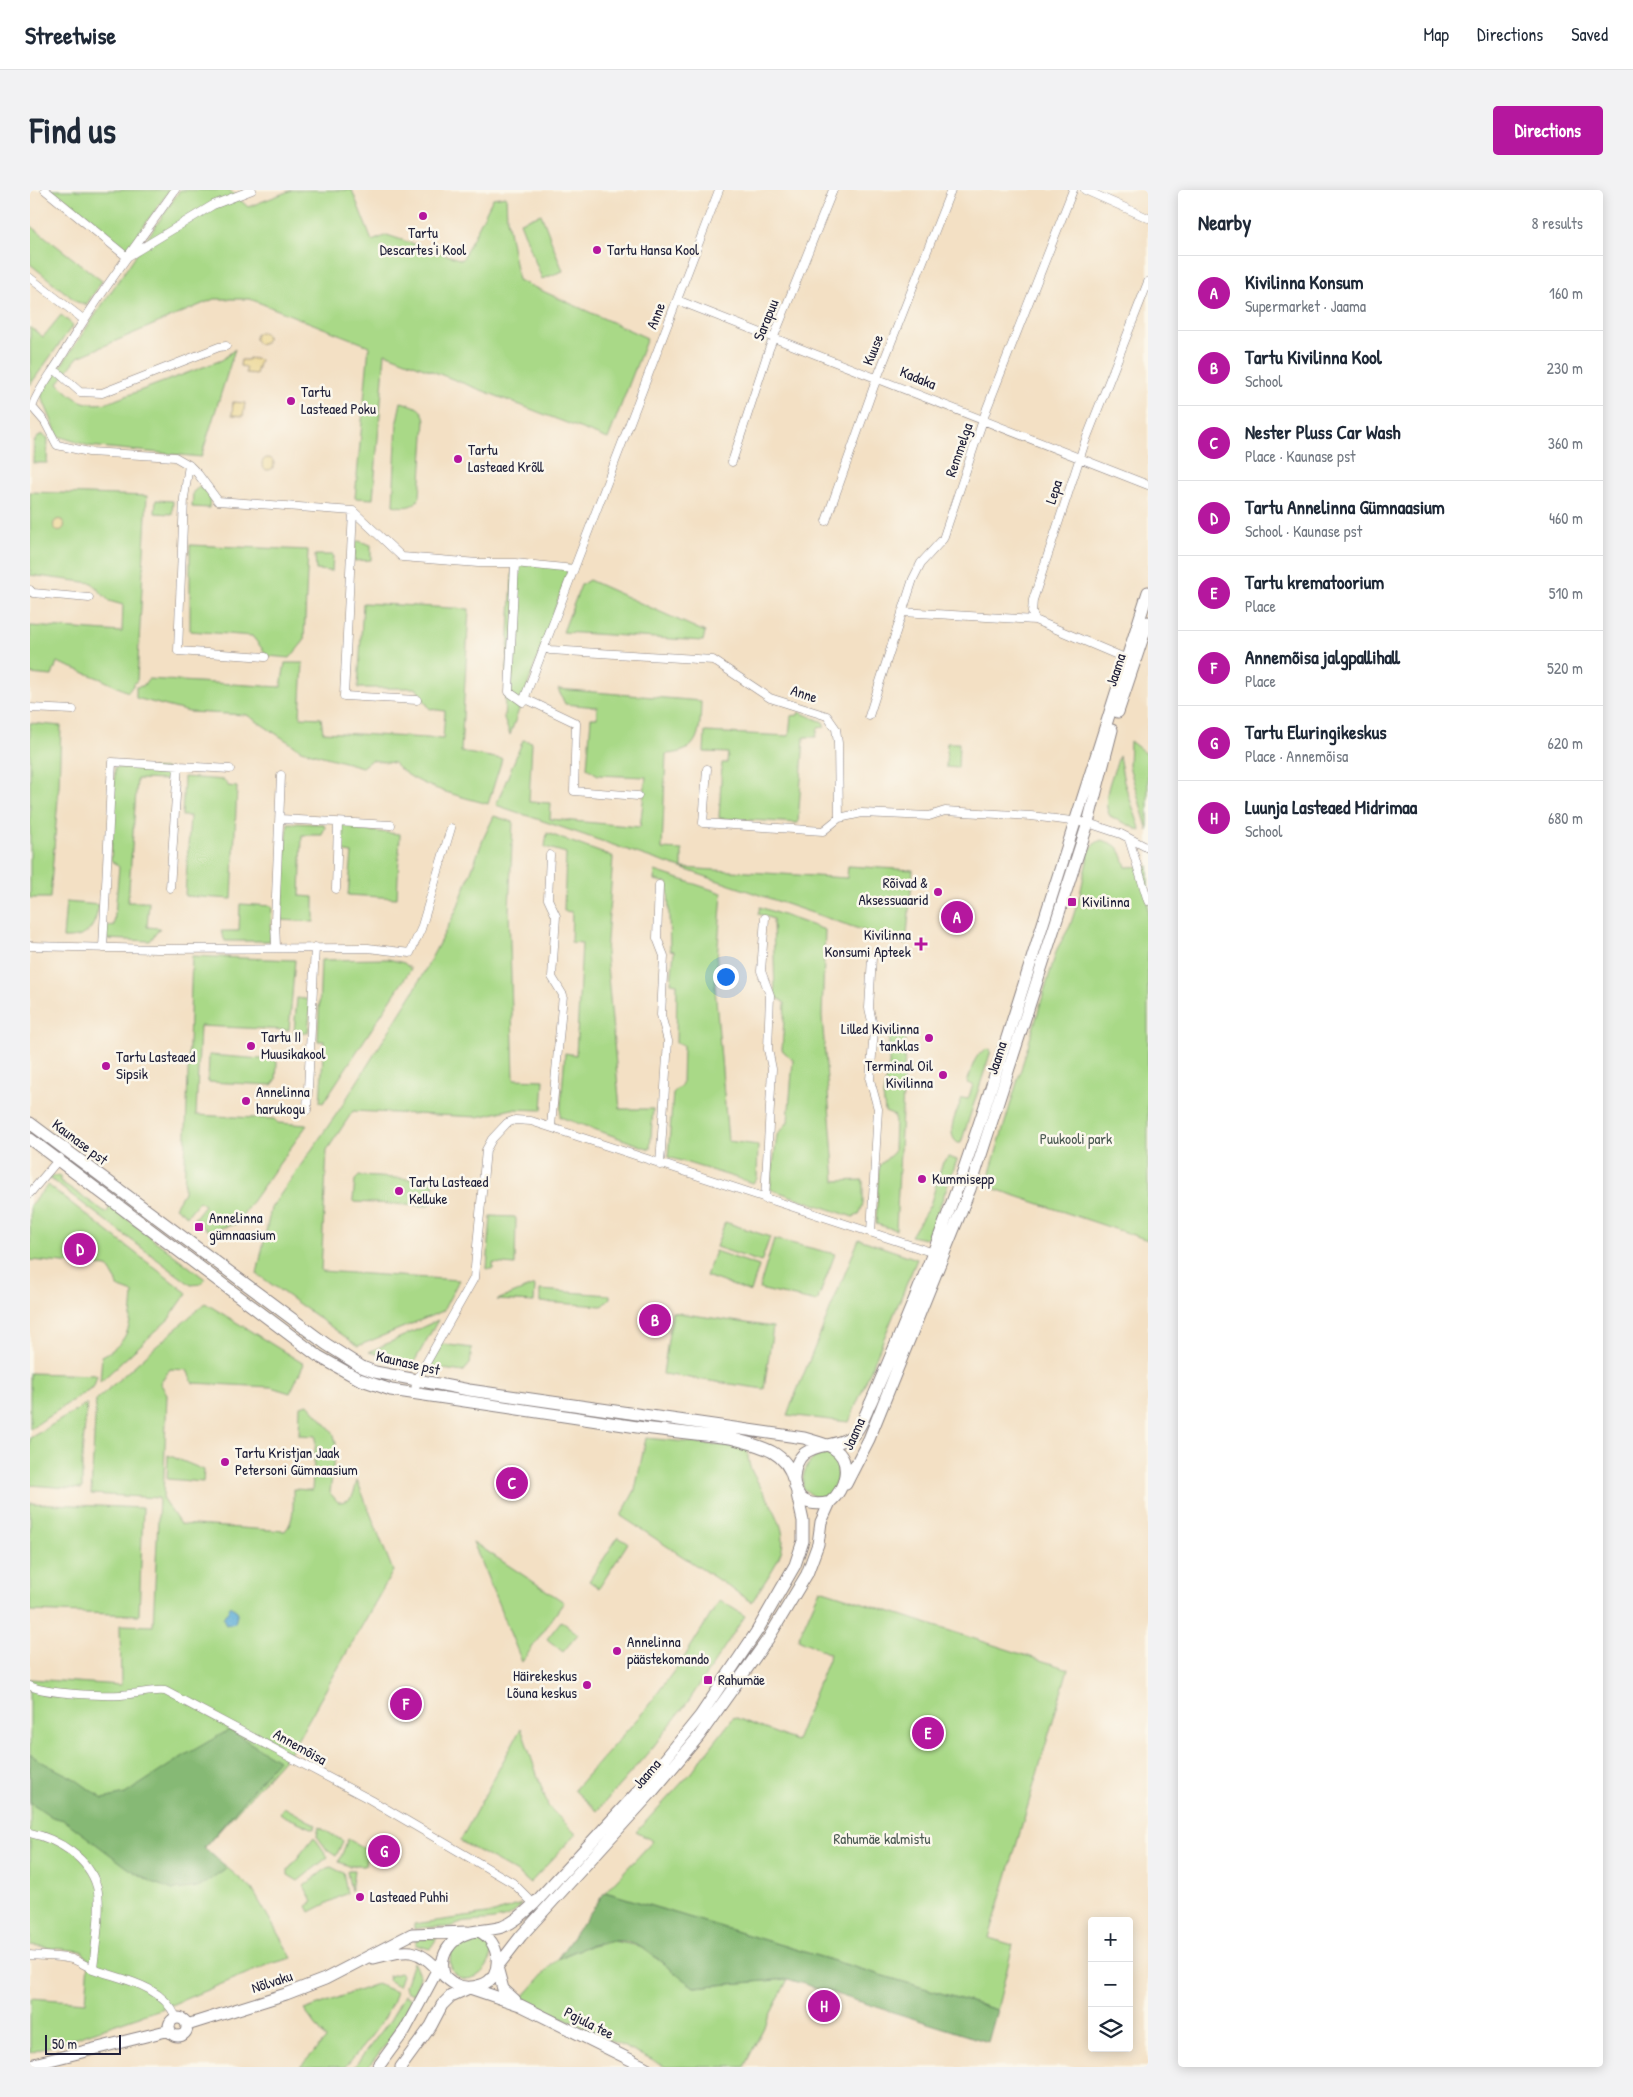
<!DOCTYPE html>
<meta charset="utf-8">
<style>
body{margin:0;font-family:"Patrick Hand",sans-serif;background:#f2f2f3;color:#1f2937}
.controls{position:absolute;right:15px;bottom:15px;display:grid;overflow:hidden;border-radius:5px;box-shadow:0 2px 12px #0003}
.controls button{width:45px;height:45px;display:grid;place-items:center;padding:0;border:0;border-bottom:1px solid #e0e1e3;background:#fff;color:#1f2937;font:25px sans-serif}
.scale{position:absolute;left:15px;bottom:12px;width:76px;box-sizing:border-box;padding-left:5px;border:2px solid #22223b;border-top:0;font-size:14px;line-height:18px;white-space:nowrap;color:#22223b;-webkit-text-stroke:4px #fbf7ec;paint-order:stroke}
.you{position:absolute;left:695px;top:786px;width:18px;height:18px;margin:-12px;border:4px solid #fff;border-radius:50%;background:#1a73e8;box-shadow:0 0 0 8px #1a73e833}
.badge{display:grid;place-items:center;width:32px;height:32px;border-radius:50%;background:#b5179e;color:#fff;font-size:16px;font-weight:700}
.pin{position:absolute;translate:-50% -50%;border:2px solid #fff;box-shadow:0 1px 5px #0006}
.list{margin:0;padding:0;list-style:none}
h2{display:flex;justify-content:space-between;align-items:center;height:65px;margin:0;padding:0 20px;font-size:21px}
h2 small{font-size:16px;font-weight:400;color:#747a83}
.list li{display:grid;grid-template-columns:32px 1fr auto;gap:15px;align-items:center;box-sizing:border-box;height:75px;padding:0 20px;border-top:1px solid #e0e1e3}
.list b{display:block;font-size:19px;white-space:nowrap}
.list p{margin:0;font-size:16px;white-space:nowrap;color:#747a83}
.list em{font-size:16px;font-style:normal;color:#747a83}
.icon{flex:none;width:28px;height:28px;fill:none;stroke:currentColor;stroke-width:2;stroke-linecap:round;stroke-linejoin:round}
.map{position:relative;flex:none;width:1118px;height:1877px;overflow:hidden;border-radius:5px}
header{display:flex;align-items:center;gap:30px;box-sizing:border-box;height:70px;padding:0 25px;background:#fff;border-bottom:1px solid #e0e1e3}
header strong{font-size:24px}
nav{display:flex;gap:28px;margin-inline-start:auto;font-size:18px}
.intro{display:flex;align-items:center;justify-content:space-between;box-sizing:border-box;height:120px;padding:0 30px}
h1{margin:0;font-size:35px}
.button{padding:12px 22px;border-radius:5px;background:#b5179e;color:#fff;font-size:18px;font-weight:700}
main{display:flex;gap:30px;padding:0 30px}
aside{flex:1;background:#fff;border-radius:5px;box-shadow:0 2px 12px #0003}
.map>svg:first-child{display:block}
.green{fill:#a9d987;stroke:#667e61}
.forest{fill:#86b974;stroke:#546e58}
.sand{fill:#eeda9e;stroke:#887e6c}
.water{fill:#5aacd5;stroke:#3e6788}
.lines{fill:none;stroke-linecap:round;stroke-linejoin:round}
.street-casing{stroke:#8a8180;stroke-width:9}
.secondary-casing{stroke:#8a8180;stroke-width:13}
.street{stroke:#fff;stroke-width:8}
.secondary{stroke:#fff;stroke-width:11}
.poi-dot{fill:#b5179e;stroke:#fbf7ec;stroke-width:2}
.labels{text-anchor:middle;stroke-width:5;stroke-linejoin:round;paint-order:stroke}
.poi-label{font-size:15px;fill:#22223b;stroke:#fbf7ec;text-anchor:start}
.street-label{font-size:15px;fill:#22223b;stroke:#fbf7ec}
.park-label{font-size:15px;fill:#4a5952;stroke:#fbf7ec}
</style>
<header>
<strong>Streetwise</strong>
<nav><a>Map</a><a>Directions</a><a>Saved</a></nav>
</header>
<div class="intro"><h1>Find us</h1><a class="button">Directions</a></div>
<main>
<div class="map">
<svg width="1118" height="1877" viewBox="0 0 1118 1877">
<rect width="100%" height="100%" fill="#fbf7ec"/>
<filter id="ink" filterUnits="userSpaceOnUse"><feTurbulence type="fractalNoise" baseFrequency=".02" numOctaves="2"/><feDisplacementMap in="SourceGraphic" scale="10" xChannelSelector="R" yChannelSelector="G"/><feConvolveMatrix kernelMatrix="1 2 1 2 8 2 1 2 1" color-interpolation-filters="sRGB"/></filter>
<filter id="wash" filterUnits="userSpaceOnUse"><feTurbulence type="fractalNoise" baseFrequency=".0096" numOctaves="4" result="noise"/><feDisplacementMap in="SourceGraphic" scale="20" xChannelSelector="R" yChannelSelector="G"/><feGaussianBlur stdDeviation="1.12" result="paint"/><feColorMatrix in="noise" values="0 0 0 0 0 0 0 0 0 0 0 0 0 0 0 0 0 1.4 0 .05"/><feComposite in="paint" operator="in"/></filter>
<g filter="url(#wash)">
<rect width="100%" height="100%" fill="#f3e0c4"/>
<!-- green -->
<path class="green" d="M21,0H140L96,60Z
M150,0H199L218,17L262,0H322L342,51L357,45L432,70L463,8L476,6L477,29L488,90L617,148L578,249L355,163L343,309L325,308L339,156L220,109H184L48,167L28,193C46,210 52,216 77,213L192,170L205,159L171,267L59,256L28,246L11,205Z
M511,24L533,81L512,89L490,32Z
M0,35L72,91L56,115L47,112L0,74Z
M31,125L43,135L0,195V137L13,147Z
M371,212C382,215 393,217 395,230L390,306C385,318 374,318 363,315L367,231Z
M11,244L18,248L17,273H3L4,252Z
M169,297L180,304L179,318L162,317L163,302Z
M0,302L117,306L107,490L98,502L71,489L27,472L22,486L0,484V436L92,442L93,415L79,411L62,393L0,385Z
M126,310L143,311L142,324L125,323Z
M329,351L341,355V370L324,371L326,352Z
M160,355L278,360L274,451L260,468L238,466L222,446L160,441Z
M285,365H303L302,381L286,380Z
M483,373L540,376L480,545L474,529Z
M559,390L675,442L673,451L533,442L551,395Z
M333,413L439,419L431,562L472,569L458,614C429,606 384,596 364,573L341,570L332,577L271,560L217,525L159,522L106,508V497L113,496L118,489L251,497L255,473H273L270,527L291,528L293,542L413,549L415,521L400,519L386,498H328Z
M528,499L671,511C670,540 671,563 636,564L632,659L652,660V678L817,688L818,676L883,680L876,755L466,615L493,550L502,552L499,612L521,613L520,629L610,637L616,587L568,585L557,578L561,528H567V517L535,514Z
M769,522L793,532L795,537L788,538L786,547H774L768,633L689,628L692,573H697L698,563L674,562L675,542L759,546L761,526L768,525Z
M0,533L31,536L29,596L20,708H0Z
M1100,551L1118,565V641L1099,576Z
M917,553H929L928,578L916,577Z
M1089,566L1094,592L1111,641L1080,626C1070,609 1084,583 1089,566Z
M85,577L138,579V590L107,589L98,712H119L117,737L130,738L120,751L77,749L73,737L84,735L89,677L81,670Z
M154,587L194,590L198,596L207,597L202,709L155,706L160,626H152Z
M464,626L483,632L479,720L484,889L514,890L512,920L482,919L448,927L323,921L297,960L291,1081L429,1090L413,1121L328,1156L227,1084L241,1018L310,919L384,801L426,721L454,647Z
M310,629L323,630L329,640L370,644L367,708L318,705L322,663L309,661Z
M258,633L293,634L295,637L292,645H272L270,706L284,707V732L251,730Z
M517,643L583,667L576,764L590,919H623L620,959L530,927L535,863L546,865L552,753L541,752L542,722L534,721L536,663L515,657Z
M1071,650C1090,655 1090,659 1096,677L1118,676V1050L956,996L1027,759L1040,736L1050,705L1059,661L1064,654Z
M625,681L692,703L685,797L698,951L728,955L727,989L723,993L638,967L643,903L652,894L653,855L646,853L647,794L641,793L644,761L640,760L638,693L624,690Z
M36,712L69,715C64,738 59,749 33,748Z
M210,714L242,716L240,751H195L191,741H209Z
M730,717L795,740L792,826L805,991L833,990V1014L829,1025L823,1027L740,999L747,945L758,932L763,870L752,860L755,813L745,806L743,729L728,724Z
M162,766L265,770L259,840L170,836L166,925L244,929L248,933L277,935L206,1034L179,1041L163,1030L175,1015L169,1011L157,1026L145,1017L154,1002Z
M358,769L374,773L381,779L293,913L290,912L294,851H288L291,770Z
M267,808L281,810L278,843L264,842Z
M859,842H876L866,1040L846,1034L849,976L864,962L865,926L855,922L853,905L859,875Z
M957,859L961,861L931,953H928C914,944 928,920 932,908L938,909L943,895L937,893C942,880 943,864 957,859Z
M179,865L245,870L247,872L246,890L242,895L178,892Z
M919,967L927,970L899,1045L895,1049L881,1046L900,1015L913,972Z
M22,986H30V991L77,1023L80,1016L175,1089L171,1094L161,1095L19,988Z
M329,986L401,990L404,995L402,1013L398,1016L325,1012L323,1010L325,990Z
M18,995L157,1103L139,1129L70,1192L72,1166C101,1152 101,1132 103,1103L87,1097V1092L78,1077L0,1070V1015Z
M461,1026L485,1027L486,1029L485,1075L463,1073V1079H457Z
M695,1032L740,1047L731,1072L686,1057Z
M744,1049L805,1064L787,1112L729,1099Z
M829,1049L887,1069L819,1232L757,1225Z
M685,1061L729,1076L721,1102L676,1086Z
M502,1096H505L504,1112L467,1110Z
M510,1100L580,1105V1108L572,1116L510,1112Z
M175,1113L274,1174L260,1203L241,1197L163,1193L157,1180L140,1179L130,1193L137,1204L133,1309L150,1334L255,1341C265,1331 263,1313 263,1299L282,1300L286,1246L269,1245L270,1216L278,1214L303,1242L306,1252L300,1303L308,1312C323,1312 324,1304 327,1290L363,1381L261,1561L174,1658L222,1699L262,1768L240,1774L136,1817L0,1863V1808L56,1812L59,1771L52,1761L0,1756V1489L91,1495L90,1435L123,1436L129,1308L61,1304L66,1210Z
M642,1122L743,1137L734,1199L633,1184Z
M408,1130L383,1174L339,1162Z
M411,1154L442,1158L440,1174L433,1182L400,1177Z
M0,1183L67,1185L64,1196L0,1239Z
M57,1214L52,1265V1299L0,1295V1248Z
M616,1248L717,1258C718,1264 718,1271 720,1277C730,1302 761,1333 751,1362C745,1379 731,1396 722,1412L591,1326L605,1300Z
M795,1263L806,1268C811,1284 806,1309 784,1307L773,1298C771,1282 779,1267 795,1263Z
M138,1265L174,1280L173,1292L137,1289Z
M0,1313L113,1318L109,1425L0,1421Z
M588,1347L598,1353L569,1398L559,1391Z
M443,1352L534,1412L492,1472Z
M790,1399L1038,1479L959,1748L983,1755L967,1820L575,1702L623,1651L606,1642L659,1585L704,1527L766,1551L800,1464L768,1449Z
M690,1410L715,1426L660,1509L623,1557L567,1621L544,1600L615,1520L655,1466Z
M531,1431L548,1444L533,1462L517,1449Z
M491,1538L518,1616L546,1644L500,1693L486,1682L430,1651Z
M254,1617L286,1635L284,1639L254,1626L250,1623Z
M289,1637L313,1651L306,1666L297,1660L287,1646Z
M284,1647L298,1667L268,1691L258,1685V1680Z
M318,1649L337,1660L335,1676H319L309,1672Z
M301,1677L313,1683L317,1703L280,1722L277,1716L283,1712L274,1696L297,1678Z
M318,1680H324L321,1701L317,1682Z
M491,1714C481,1733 456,1730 438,1732C431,1732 426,1736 419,1737C407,1738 396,1736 384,1739V1734L464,1723Z
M386,1748H407L400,1759L386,1755Z
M437,1750L458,1753L462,1765C451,1801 411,1794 422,1759Z
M583,1751L610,1756L664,1797L758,1789L714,1877H636L492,1808L527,1769L553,1758Z
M383,1772L390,1786L384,1804L376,1801L375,1796Z
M370,1783L372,1785L368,1796L358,1790L359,1786Z
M347,1794L366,1802C356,1832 335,1854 315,1877H270L296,1849L274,1820Z
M374,1805L382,1809L358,1852L338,1877H324L361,1829Z"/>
<!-- forest -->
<path class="forest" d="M199,1540L248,1570L174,1658L198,1678L170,1697L143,1700L122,1692L98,1678L34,1630L22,1627L0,1612V1564L10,1571L45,1589L73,1609L95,1604L155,1565Z
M575,1702L967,1820L958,1852L758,1789L664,1797C645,1785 630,1769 612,1757C587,1742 551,1758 527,1769Z"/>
<!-- sand -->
<path class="sand" d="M225 148a6 6 0 1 1 12 0a6 6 0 1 1-12 0Z
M219,168L230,170L226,184L216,183V177L210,176L211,170H218Z
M203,212L215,213L213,226L202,225Z
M232 274a6 6 0 1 1 12 0a6 6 0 1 1-12 0Z
M23.5 335a5.5 5.5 0 1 1 11 0a5.5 5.5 0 1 1-11 0Z"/>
<!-- water -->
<path class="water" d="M201,1416L208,1422L205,1433L196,1435L193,1428Z"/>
</g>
<g filter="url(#ink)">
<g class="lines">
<!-- street casing -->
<g class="street-casing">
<path id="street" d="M15,0L97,67L183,15L222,0
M145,0C105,57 63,112 29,171C19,187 8,200 2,217L15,232L27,255L59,262L145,267L159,275L168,284L188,311L323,321L372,367L448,373H485L544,379
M1055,0L1118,28
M0,88L53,129
M647,110L1118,295
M24,179L50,202L72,203L189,157L196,156
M702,272L739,159L803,0
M159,275L154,308L148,461L235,467
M323,321L314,506L387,510
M796,331L844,196L921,0
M485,373L479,502L493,512L498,510L546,533L544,601L608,606
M0,400L3,403L59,408
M872,422L1005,430
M514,458L520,460L683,470L740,508L797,526L806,539L808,553L809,628
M1097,469L1005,430L1002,422L1003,410L1055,252L1118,92
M493,512L689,0
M0,518L43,520
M839,526L883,389L891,373L913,349L957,218L1043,0
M677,579L673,633L793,641L809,628L832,623L899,626L915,621L1001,626L1058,633L1091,644L1118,658
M250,629L361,635
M1099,649L1118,711
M520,665L518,709L526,726L522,787L533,805L521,936
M629,695L627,748L634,766L631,825L638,851L630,975
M140,698L148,575
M306,699L308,633
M735,728L731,781L740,805L738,859L742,879L735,1009
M0,756L128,759L338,758L380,763L391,739L421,638
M246,757L245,731L251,585
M73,758L82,572L200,579
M277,920L285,757
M0,1003L30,968
M841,1042L848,919L840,890L844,840L839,818L842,767
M385,1204L386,1191L444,1088L456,960L462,949L477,933L485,930L501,931L907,1064
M0,1496C17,1504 81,1507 100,1504C113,1503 122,1500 135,1501L341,1610L483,1693L504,1714
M0,1643C28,1649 59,1668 67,1697C72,1716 65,1758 63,1779
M0,1765C13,1766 29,1766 42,1769C49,1771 56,1776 63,1779C93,1790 131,1794 146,1827"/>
</g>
<!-- secondary casing -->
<g class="secondary-casing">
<path id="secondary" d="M1088,522L1118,432
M0,933L296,1154L332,1177L345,1182L439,1200L774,1248C783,1251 794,1253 803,1258C824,1271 815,1300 800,1312C792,1314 783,1315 775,1311C768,1307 764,1297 764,1289C766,1246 803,1263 824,1244C832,1236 836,1222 841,1212C876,1132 910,1050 938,967C968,879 995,790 1023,702C1054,602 1086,502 1118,402
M0,949L288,1166L329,1189L361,1200L614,1238L700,1248C725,1255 756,1259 763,1289
M816,1294L839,1249L940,999L1058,633L1082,540
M343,1768C355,1766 369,1760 381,1762C411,1768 414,1807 451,1795C475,1788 471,1750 448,1741
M467,1777L491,1746L622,1602L669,1546L738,1449L777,1384L788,1354L791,1332L800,1312
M467,1777L473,1799L485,1810
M415,1787C407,1767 420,1748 441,1742C451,1740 462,1740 472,1737C485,1732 494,1723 504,1714L615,1594L670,1526L727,1441L765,1375L773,1351V1331L767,1304
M440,1798L490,1815L615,1877
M139 1837a9 9 0 1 1 18 0a9 9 0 1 1-18 0Z
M157,1835L256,1804L295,1789L382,1744L437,1742
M0,1875L140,1840
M348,1877L375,1840L411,1773
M371,1877L401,1836L412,1815L421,1806L439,1798"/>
</g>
<!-- street -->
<use href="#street" class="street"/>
<!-- secondary -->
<use href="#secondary" class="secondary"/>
</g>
</g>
<!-- markers -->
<g class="poi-dot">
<circle cx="393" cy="26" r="5"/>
<circle cx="567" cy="60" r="5"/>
<circle cx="261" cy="211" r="5"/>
<circle cx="428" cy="269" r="5"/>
<circle cx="908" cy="702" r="5"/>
<rect x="1037" y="707" width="10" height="10" rx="2.5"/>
<path d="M888.5 746.5h5v5h5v5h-5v5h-5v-5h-5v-5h5z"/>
<circle cx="899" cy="848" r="5"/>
<circle cx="221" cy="856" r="5"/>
<circle cx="76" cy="876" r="5"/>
<circle cx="913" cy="885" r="5"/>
<circle cx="216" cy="911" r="5"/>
<circle cx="892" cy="989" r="5"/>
<circle cx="369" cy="1001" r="5"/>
<rect x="164" y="1032" width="10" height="10" rx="2.5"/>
<circle cx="195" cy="1272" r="5"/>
<circle cx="587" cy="1461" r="5"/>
<rect x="673" y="1485" width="10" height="10" rx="2.5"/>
<circle cx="557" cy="1495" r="5"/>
<circle cx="330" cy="1707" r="5"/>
</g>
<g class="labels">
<!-- poi labels -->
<g class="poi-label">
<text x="393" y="48" text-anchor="middle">Tartu<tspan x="393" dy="17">Descartes'i Kool</tspan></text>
<text x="577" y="65">Tartu Hansa Kool</text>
<text x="271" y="207">Tartu<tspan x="271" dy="17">Lasteaed Poku</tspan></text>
<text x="438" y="265">Tartu<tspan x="438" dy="17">Lasteaed Krõll</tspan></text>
<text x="898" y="698" text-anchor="end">Rõivad &amp;<tspan x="898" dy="17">Aksessuaarid</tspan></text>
<text x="1052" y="717">Kivilinna</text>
<text x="881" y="750" text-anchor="end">Kivilinna<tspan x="881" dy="17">Konsumi Apteek</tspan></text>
<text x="889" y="844" text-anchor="end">Lilled Kivilinna<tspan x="889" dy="17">tanklas</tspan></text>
<text x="231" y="852">Tartu II<tspan x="231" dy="17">Muusikakool</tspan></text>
<text x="86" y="872">Tartu Lasteaed<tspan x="86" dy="17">Sipsik</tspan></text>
<text x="903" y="881" text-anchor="end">Terminal Oil<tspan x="903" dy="17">Kivilinna</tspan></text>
<text x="226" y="907">Annelinna<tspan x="226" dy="17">harukogu</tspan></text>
<text x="902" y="994">Kummisepp</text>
<text x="379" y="997">Tartu Lasteaed<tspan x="379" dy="17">Kelluke</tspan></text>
<text x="179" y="1033">Annelinna<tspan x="179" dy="17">gümnaasium</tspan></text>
<text x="205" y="1268">Tartu Kristjan Jaak<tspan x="205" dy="17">Petersoni Gümnaasium</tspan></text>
<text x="597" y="1457">Annelinna<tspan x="597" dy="17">päästekomando</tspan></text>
<text x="547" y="1491" text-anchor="end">Häirekeskus<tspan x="547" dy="17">Lõuna keskus</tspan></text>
<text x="688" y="1495">Rahumäe</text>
<text x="340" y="1712">Lasteaed Puhhi</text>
</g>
<!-- street labels -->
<g class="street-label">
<text transform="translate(626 126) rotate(-69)" y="5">Anne</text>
<text transform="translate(736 130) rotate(-68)" y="5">Sarapuu</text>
<text transform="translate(843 160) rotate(-68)" y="5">Kuuse</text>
<text transform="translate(888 188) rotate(22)" y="5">Kadaka</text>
<text transform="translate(929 260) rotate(-71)" y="5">Remmelga</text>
<text transform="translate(1024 302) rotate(-72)" y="5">Lepa</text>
<text transform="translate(1086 480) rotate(-72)" y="5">Jaama</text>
<text transform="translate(774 504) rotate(18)" y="5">Anne</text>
<text transform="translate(967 868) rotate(-72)" y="5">Jaama</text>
<text transform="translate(50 952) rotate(37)" y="5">Kaunase pst</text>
<text transform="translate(378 1173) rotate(13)" y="5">Kaunase pst</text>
<text transform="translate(824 1244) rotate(-66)" y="5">Jaama</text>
<text transform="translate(270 1557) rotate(29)" y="5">Annemõisa</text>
<text transform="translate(617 1584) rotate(-49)" y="5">Jaama</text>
<text transform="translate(242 1792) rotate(-18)" y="5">Nõlvaku</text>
<text transform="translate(559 1833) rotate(27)" y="5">Pajula tee</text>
</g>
<!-- park labels -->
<g class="park-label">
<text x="1046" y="954">Puukooli park</text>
<text x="852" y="1654">Rahumäe kalmistu</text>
</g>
</g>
</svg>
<div class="controls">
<button>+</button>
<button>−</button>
<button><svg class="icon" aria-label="layers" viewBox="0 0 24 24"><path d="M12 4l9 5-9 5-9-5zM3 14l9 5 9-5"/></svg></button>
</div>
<div class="scale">50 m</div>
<div class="you"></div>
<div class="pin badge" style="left:927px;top:727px">A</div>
<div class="pin badge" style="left:625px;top:1130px">B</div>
<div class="pin badge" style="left:482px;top:1293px">C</div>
<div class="pin badge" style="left:50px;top:1059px">D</div>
<div class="pin badge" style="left:898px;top:1543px">E</div>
<div class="pin badge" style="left:376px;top:1514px">F</div>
<div class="pin badge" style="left:354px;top:1661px">G</div>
<div class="pin badge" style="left:794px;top:1816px">H</div>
</div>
<aside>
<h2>Nearby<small>8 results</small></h2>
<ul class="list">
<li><span class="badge">A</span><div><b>Kivilinna Konsum</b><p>Supermarket · Jaama</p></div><em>160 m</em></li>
<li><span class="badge">B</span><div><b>Tartu Kivilinna Kool</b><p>School</p></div><em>230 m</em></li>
<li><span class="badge">C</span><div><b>Nester Pluss Car Wash</b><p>Place · Kaunase pst</p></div><em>360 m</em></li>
<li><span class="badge">D</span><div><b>Tartu Annelinna Gümnaasium</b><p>School · Kaunase pst</p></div><em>460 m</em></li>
<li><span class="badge">E</span><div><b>Tartu krematoorium</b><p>Place</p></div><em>510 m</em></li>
<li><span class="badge">F</span><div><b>Annemõisa jalgpallihall</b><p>Place</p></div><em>520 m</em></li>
<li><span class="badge">G</span><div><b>Tartu Eluringikeskus</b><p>Place · Annemõisa</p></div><em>620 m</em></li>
<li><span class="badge">H</span><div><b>Luunja Lasteaed Midrimaa</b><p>School</p></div><em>680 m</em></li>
</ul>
</aside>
</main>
